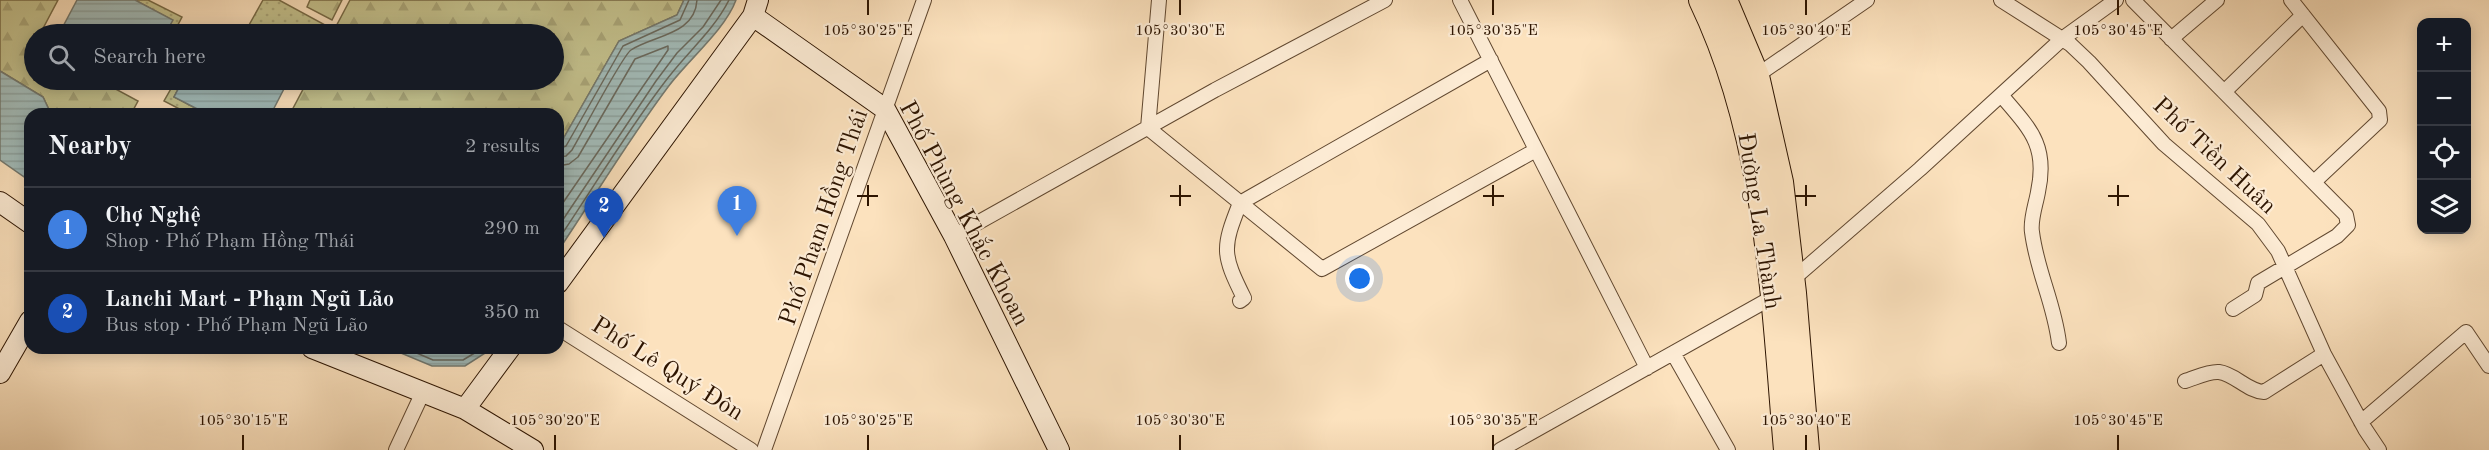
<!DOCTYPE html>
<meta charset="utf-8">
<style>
body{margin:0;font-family:"Old Standard TT",serif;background:#242831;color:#f1f3f6}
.controls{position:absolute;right:18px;top:18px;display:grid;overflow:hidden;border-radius:12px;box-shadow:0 3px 15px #0003}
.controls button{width:54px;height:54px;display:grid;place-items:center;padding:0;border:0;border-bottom:2px solid #363941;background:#171b24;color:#f1f3f6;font:30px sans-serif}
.you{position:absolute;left:1360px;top:279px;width:21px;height:21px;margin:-15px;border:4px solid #fff;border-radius:50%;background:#1a73e8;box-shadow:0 0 0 9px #1a73e833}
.badge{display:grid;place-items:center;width:39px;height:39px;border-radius:50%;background:#c59692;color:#fff;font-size:20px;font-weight:700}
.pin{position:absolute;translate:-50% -50px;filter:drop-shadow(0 2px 3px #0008)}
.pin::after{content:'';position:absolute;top:32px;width:21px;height:18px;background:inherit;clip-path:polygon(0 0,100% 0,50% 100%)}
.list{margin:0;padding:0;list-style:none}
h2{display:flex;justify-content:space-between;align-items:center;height:78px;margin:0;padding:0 24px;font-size:26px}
h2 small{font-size:20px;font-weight:400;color:#9ea1a6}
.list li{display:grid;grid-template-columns:39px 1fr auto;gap:18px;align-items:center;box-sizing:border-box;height:84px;padding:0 24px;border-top:2px solid #363941}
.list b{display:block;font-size:22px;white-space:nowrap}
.list p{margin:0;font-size:20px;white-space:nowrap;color:#9ea1a6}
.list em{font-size:20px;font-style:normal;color:#9ea1a6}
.icon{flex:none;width:33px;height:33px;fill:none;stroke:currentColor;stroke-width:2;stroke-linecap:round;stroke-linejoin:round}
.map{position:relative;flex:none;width:2489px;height:450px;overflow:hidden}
.search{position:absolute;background:#171b24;box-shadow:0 3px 15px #0003;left:24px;top:24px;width:540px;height:66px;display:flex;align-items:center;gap:15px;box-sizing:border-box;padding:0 21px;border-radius:33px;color:#9ea1a6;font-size:22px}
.panel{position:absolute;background:#171b24;box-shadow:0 3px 15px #0003;left:24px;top:108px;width:540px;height:246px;border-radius:18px}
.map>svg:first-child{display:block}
.grass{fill:url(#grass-dots);stroke:#786b47;stroke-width:1.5}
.forest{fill:url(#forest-firs);stroke:#786b47;stroke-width:1.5}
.water{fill:url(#water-rules);stroke:#737970;stroke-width:1.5}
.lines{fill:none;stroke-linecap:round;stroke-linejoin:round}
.shore{stroke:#68685d;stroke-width:1.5}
.street-casing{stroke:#614830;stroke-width:16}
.secondary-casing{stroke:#2d1400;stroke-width:22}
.highway-casing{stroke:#2d1400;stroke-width:28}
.street{stroke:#fdecd5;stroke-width:14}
.secondary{stroke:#fdecd5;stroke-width:20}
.highway{stroke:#fce2be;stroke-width:26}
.ticks{fill:none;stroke:#2d1400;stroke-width:2}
.labels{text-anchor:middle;stroke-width:4.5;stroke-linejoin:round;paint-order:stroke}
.street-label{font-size:24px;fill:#2d1400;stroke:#fdecd5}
.ticks-label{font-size:15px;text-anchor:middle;fill:#2d1400;stroke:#fdecd5;stroke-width:4.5;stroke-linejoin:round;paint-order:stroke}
</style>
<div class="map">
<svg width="2489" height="450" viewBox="0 0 2489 450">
<defs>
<pattern id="grass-dots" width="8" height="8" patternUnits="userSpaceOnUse" patternTransform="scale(1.5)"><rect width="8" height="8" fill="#c4c28e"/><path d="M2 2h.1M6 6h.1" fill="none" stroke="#a9a679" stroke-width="1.8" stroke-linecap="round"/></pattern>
<pattern id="forest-firs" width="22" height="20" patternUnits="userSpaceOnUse" patternTransform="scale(1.5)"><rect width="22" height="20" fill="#c4c28e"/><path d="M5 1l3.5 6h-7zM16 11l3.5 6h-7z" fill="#a9a679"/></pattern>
<pattern id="water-rules" width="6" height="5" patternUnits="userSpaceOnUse" patternTransform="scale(1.5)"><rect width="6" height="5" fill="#a2bcba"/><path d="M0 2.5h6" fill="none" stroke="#8ca19e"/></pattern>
</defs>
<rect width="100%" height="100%" fill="#fce2be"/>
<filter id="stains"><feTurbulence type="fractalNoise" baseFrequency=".00333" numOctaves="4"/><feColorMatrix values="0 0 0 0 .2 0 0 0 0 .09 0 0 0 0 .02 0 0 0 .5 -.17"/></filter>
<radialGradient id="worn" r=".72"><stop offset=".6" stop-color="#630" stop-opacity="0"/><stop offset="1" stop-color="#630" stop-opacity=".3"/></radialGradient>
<!-- grass -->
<path class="grass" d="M135,0H148L182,17L173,34H165L172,20Z
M263,0H279L327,26L323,34H244Z
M176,80H183L174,97L207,114H189L164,101Z"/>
<!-- forest -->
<path class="forest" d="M0,0H58L40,34H34V80H99L138,101L131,114H51L43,97L0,71Z
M310,0H342L332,20L307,7Z
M350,0H684L677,15L619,41L558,148V114H290L308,80H554V34H332Z"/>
<!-- water -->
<path class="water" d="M77,0H135L173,20L165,34H59Z
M684,0H736C725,30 688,60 668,87C629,139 595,196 558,251V148L619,41L677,15Z
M0,71L43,97L51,114H30V181L0,160Z
M183,80H284L288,81L271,114H207L174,97Z
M389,348H493L465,366H432Z"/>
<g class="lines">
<!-- shore -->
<path class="shore" d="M558,149L566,146L623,46L680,20L689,0
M558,157L566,156L572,150C581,135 622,56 631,50C654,35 695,35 697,0
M558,166L569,164L578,157L635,59L668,46V50L558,210
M558,227L656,81L677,53L703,27L721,0
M558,240C593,188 626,133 664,83C685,54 713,32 729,0
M405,348L433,360H463L483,348"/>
<!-- street casing -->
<g class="street-casing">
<path id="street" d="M1159,0L1148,128L1322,269L1536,150
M1460,0L1647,368
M2001,0L2070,44L2089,62L2164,144L2258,224L2278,251L2324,354L2365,429L2379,450
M2133,0L2346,215L2348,225L2337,236L2258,283L2255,295L2233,309
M2291,0L2379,111L2380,120L2314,182
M2171,39L2217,0
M1756,76L1867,0
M2224,92L2303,15
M2001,95C2030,129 2048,145 2038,192C2036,204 2030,220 2032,232C2037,272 2054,302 2059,343
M954,236L1215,90L1385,0
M1792,280L1920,169L2062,39L2116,0
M1240,301L1244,298C1222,254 1222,248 1240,203L1491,60
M558,328L751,450
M1673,353L1728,450
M2185,381C2195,378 2209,371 2219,372C2235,374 2247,391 2264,392L2324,354
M2361,422L2466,332L2489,366
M396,450L423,392
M764,450L924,0
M1500,450L1773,297"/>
</g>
<!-- secondary casing -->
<g class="secondary-casing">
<path id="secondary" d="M753,16L885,109L954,236L1059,450
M0,202L30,223
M558,283L753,16L758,0
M312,348L465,409L533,450
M0,373L30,321
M465,409L510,348"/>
</g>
<!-- highway casing -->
<g class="highway-casing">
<path id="highway" d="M1702,0C1769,139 1774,299 1787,450
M1724,0L1756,76L1780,182L1793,293L1806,450"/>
</g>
<!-- street -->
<use href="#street" class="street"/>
<!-- secondary -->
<use href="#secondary" class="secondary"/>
<!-- highway -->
<use href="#highway" class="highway"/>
</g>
<!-- ticks -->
<path class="ticks" d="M868,0V15M1180,0V15M1493,0V15M1806,0V15M2118,0V15M868,185V206M1180,185V206M1493,185V206M1806,185V206M2118,185V206M857,196H878M1170,196H1191M1483,196H1504M1795,196H1816M2108,196H2129M243,435V450M555,435V450M868,435V450M1180,435V450M1493,435V450M1806,435V450M2118,435V450"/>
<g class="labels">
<!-- street labels -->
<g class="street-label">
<text transform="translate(2215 155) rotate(43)" y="8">Phố Tiền Huân</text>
<text transform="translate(965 213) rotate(62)" y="8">Phố Phùng Khắc Khoan</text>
<text transform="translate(823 217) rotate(-71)" y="8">Phố Phạm Hồng Thái</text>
<text transform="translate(1760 221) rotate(81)" y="8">Đường La Thành</text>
<text transform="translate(668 368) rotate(32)" y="8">Phố Lê Quý Đôn</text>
</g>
</g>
<g class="ticks-label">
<text x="868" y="35">105°30'25"E</text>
<text x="1180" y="35">105°30'30"E</text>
<text x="1493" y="35">105°30'35"E</text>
<text x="1806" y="35">105°30'40"E</text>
<text x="2118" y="35">105°30'45"E</text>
<text x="243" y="425">105°30'15"E</text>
<text x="555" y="425">105°30'20"E</text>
<text x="868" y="425">105°30'25"E</text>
<text x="1180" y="425">105°30'30"E</text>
<text x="1493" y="425">105°30'35"E</text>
<text x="1806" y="425">105°30'40"E</text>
<text x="2118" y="425">105°30'45"E</text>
</g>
<rect width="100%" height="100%" filter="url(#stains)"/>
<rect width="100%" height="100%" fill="url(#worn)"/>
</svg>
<div class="controls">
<button>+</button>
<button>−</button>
<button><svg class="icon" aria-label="locate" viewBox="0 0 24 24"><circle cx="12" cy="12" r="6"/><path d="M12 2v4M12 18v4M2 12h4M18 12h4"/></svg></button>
<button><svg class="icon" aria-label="layers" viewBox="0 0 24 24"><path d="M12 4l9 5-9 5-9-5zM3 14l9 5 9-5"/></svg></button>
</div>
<div class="you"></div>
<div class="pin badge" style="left:737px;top:236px;background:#3f7fe0">1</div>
<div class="pin badge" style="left:604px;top:238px;background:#1a4fb4">2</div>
<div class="search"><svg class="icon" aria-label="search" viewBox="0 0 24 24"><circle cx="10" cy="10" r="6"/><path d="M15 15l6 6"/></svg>Search here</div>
<section class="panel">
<h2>Nearby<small>2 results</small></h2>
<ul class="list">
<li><span class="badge" style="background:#3f7fe0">1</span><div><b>Chợ Nghệ</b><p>Shop · Phố Phạm Hồng Thái</p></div><em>290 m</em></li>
<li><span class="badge" style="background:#1a4fb4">2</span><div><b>Lanchi Mart - Phạm Ngũ Lão</b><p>Bus stop · Phố Phạm Ngũ Lão</p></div><em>350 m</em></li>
</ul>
</section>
</div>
